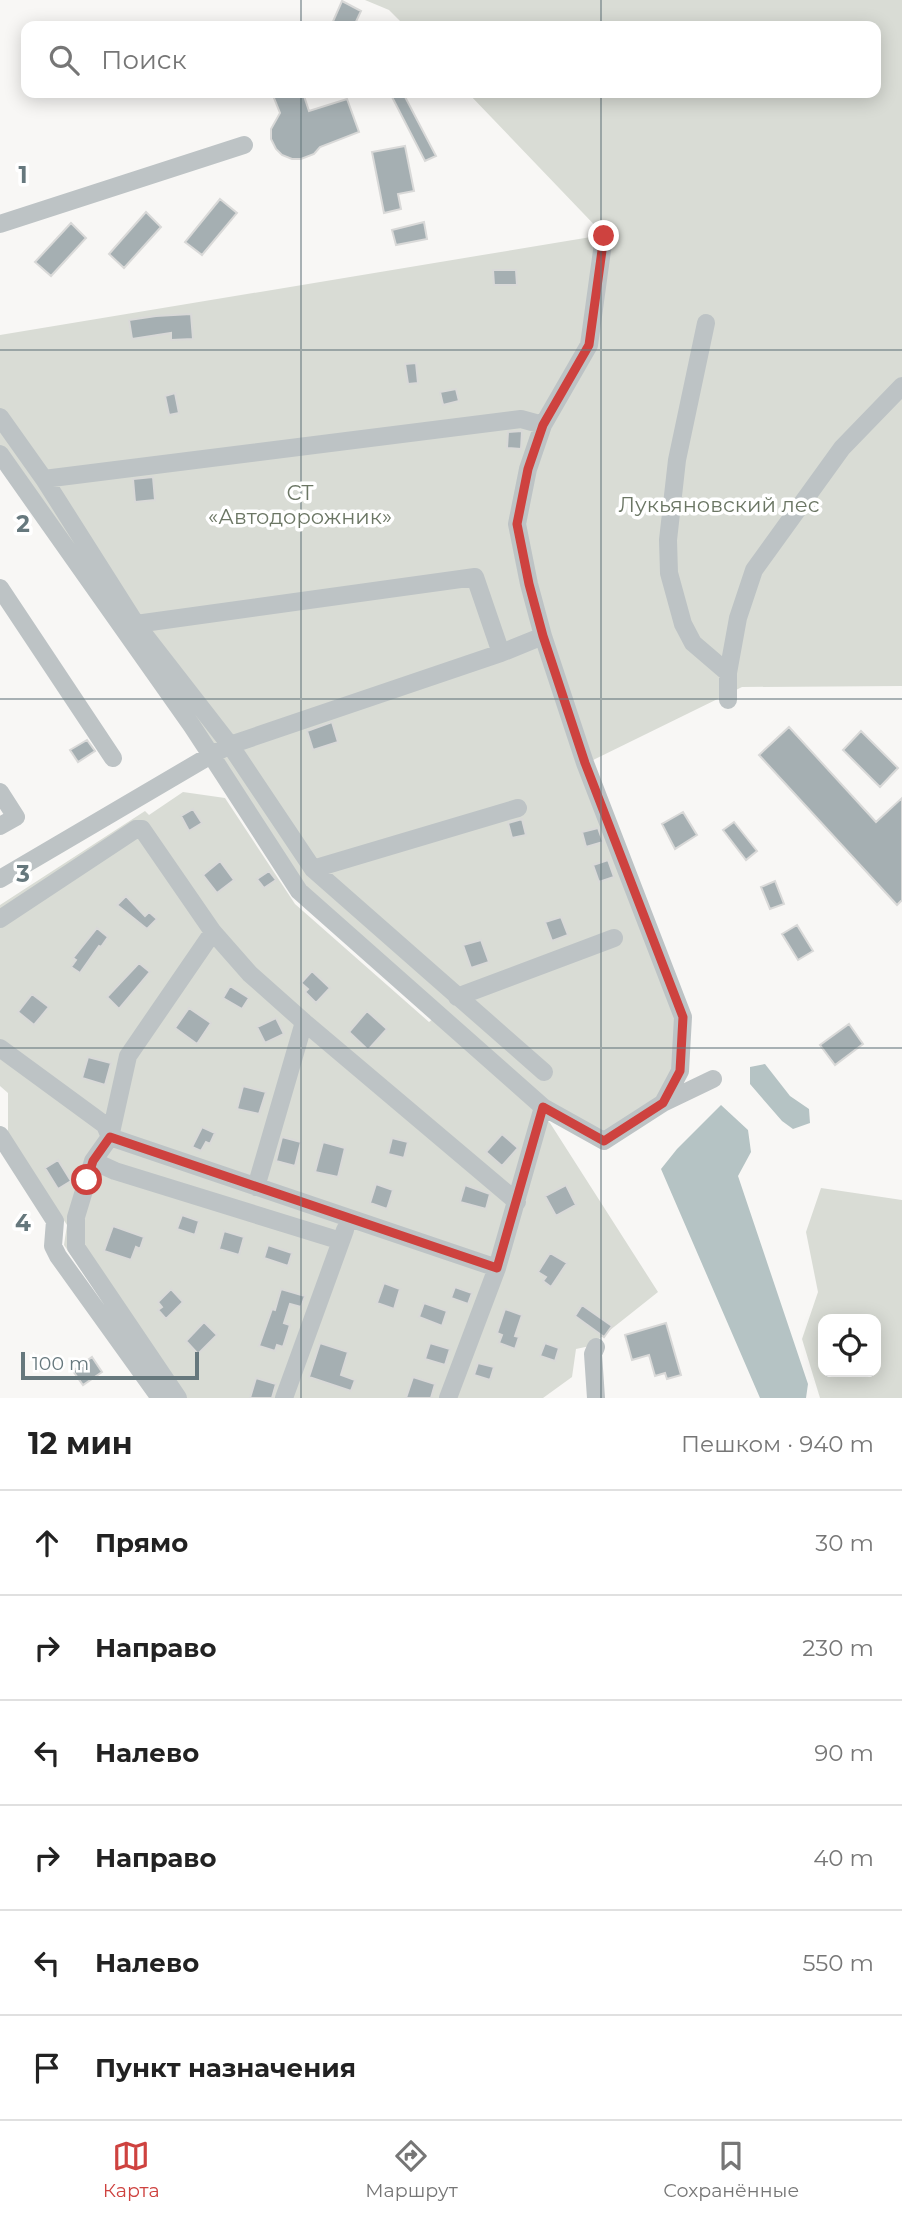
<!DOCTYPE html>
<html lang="ru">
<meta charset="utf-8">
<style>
body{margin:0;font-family:Montserrat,sans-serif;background:#f2f2f2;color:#222}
.controls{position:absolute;right:21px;bottom:21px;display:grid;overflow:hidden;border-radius:14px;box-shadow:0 4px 18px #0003}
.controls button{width:63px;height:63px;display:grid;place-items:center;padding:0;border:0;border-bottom:2px solid #e0e0e0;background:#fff;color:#222;font:35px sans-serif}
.scale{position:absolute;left:21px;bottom:18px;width:178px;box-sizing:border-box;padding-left:7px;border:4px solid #66787d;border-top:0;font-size:19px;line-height:24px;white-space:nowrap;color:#66787d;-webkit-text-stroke:5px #fff;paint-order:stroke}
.stop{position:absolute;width:21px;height:21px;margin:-16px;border:5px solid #ce423f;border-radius:50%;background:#fff}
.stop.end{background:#ce423f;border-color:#fff;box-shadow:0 2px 7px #0008}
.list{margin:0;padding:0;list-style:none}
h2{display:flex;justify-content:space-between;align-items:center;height:91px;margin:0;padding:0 28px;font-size:30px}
h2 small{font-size:23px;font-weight:400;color:#767676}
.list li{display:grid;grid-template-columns:46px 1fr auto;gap:21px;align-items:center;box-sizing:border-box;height:105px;padding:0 28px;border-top:2px solid #e0e0e0}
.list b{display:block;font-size:26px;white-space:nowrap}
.list em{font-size:23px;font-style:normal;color:#767676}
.icon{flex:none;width:38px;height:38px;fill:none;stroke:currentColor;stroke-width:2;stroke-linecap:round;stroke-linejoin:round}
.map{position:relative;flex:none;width:902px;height:1398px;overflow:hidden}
.search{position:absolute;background:#fff;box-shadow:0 4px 18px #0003;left:21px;right:21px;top:21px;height:77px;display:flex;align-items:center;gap:18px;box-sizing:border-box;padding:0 24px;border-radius:14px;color:#767676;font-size:26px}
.sheet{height:721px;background:#fff}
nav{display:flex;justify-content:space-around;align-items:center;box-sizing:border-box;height:98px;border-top:2px solid #e0e0e0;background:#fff;font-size:19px;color:#767676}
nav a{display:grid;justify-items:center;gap:4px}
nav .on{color:#ce423f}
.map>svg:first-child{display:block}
.green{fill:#d9dcd5;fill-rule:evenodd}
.water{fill:#b5c3c4}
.building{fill:#a5afb2;stroke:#d9d9d8;stroke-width:2}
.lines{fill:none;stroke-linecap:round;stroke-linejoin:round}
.minor{stroke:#bdc3c5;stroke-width:18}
.route{stroke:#ce423f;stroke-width:9}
.grid{fill:none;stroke:#66787d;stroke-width:2;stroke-opacity:0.55}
.labels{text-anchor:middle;stroke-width:7;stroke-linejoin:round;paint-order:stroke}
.park-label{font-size:21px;fill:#6b7664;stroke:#fff}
.grid-label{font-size:23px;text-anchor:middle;font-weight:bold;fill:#66787d;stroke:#fff;stroke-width:7;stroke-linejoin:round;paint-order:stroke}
</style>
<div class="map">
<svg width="902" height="1398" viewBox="0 0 902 1398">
<rect width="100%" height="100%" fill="#f8f7f5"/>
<!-- green -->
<path class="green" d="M365,0H902V686L742,687L587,763L519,524L530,469L593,346L605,236L468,93H876V26H405L389,10Z
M603,235L584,344L540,424L515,524L528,585L683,1017L680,1071L663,1103L604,1141L550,1111L299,891L0,454V335Z
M183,792L225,798L295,904L429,1022L433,1019L550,1123L658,1292L590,1346L576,1349L572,1377L543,1398H169L64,1245L67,1225L8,1134V1093L0,1086V905L145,811L149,815Z
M821,1188L902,1200V1398H820L802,1339L818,1292L806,1232ZM876,1319V1372H823V1319Z"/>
<!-- water -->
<path class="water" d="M765,1064L790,1096L809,1109L810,1123L793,1129L782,1121L750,1084V1067Z
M721,1105L748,1130L751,1152L738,1176L808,1384L806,1398H760L661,1169L677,1149Z"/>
<!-- building -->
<path class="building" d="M342,1L361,11L354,26H331Z
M272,93H303L309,111L347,99L359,132L320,147L314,154L301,159H292L282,155L276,149L271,139V129L280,113Z
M390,93H403L436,156L425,161Z
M405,146L414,191L398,194L401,209L384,213L372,152Z
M220,199L237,213L202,255L185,242Z
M146,212L161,227L124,268L109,254Z
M424,222L427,239L396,245L392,230Z
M71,223L86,238L51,276L35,262Z
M493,270H516L517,285H494Z
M191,314L193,339L171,340V333L132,339L129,320L156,316Z
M416,363L418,383L408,384L405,364Z
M456,389L459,401L443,405L440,392Z
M175,393L179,413L169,415L165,396Z
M522,431L521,449L507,448L508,432Z
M153,477L155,500L135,502L133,479Z
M332,722L338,742L313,750L307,731Z
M789,727L876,822L902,798V900L897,905L759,755Z
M861,731L898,768L880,787L843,750Z
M87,740L95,751L78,762L70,750Z
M193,809L202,823L189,831L181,816Z
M683,812L697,835L675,849L662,824Z
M522,819L526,835L512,838L508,823Z
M734,822L757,851L746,860L723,830Z
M598,828L603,842L586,847L582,832Z
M608,860L614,877L599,882L593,865Z
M220,861L234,880L217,893L203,875Z
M269,871L276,880L264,888L257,879Z
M775,881L784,904L770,909L761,887Z
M126,896L145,916L149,912L157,919L147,929L117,905Z
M561,917L568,935L552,941L545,922Z
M797,925L813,951L798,960L782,934Z
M97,928L108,937L101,947L99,946L80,973L71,967L76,960L73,958Z
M481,940L489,962L471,968L463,945Z
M139,963L150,972L119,1009L107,997Z
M312,971L330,988L316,1003L305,992L308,989L301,983Z
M230,986L249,998L242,1009L223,998Z
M32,994L49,1007L34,1025L18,1012Z
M189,1008L211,1023L197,1044L175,1028Z
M367,1011L387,1029L368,1050L349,1032Z
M276,1018L284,1034L265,1043L257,1027Z
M849,1024L863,1044L835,1065L820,1045Z
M88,1057L111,1063L105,1085L82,1078Z
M243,1086L266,1092L259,1114L237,1109Z
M202,1127L215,1133L210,1144L206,1142L201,1151L192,1147Z
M502,1134L518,1148L502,1166L486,1152Z
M282,1137L301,1142L295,1166L276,1161Z
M392,1138L408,1142L404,1158L388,1154Z
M323,1142L345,1148L338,1177L315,1172Z
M58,1160L71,1181L58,1189L45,1168Z
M376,1184L393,1190L387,1209L370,1203Z
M465,1185L490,1194L486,1209L460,1202Z
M566,1185L576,1205L556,1216L545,1196Z
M182,1215L199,1221L195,1235L177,1229Z
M113,1226L144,1237L140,1249L136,1247L131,1260L104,1251Z
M224,1231L244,1237L239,1255L219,1249Z
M268,1245L292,1253L288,1266L264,1258Z
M550,1253L567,1263L551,1287L543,1281L546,1277L538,1272Z
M384,1283L400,1289L394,1309L377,1303Z
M455,1287L472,1293L468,1304L451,1298Z
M171,1289L183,1302L166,1319L158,1310L162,1307L158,1302Z
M281,1289L305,1296L301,1307L290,1304L284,1323L290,1325L283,1347L277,1345L275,1351L259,1346L272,1309L275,1310Z
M424,1303L447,1311L442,1326L419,1317Z
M582,1305L612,1326L604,1337L575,1316Z
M505,1309L522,1315L515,1336L519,1337L515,1349L499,1343L502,1335L497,1333Z
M204,1322L217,1335L198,1354L186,1341Z
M666,1323L681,1375L667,1379L665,1373L655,1376L649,1355L632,1360L625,1335Z
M320,1343L348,1352L341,1375L355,1380L351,1391L309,1377Z
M430,1343L450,1349L445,1365L425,1359Z
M545,1343L559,1348L555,1361L540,1356Z
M92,1357L102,1372L83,1385L73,1371Z
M478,1363L494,1367L490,1380L474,1375Z
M413,1377L435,1384L431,1398H406Z
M256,1378L276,1384L272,1398H250Z"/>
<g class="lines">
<!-- minor -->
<path class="minor" d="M0,224L244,145
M706,323L677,460L668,540L669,573L683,624L693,643L728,673V700
M0,417L44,479L136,624L475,577L501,653
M0,454L192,726L211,755L230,745L501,653L543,636
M44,479L521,419L543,425
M0,588L113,758
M136,624L230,745L313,869L544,1072
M728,673L738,618L754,570L842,448L902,386
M0,792L16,817L0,826
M313,869L518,808
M0,879L211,755L299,891L543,1107L604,1141L663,1103L680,1071L683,1017L585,763L543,636L529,584L517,524L528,469L543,425L589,345L604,236
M0,919L136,829H142L213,932L250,974L304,1022L517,1202
M457,997L614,938
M0,1048L105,1125L110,1137L497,1268
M663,1103L713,1079
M0,1135L55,1221L53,1246L58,1256L160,1398
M93,1161L115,1171L341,1241
M256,1187L304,1022
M596,1347L593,1354L596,1398
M178,1398L76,1247V1217L93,1161L110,1137L128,1056L213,932
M284,1398L345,1230
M448,1398L497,1268L543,1107"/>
</g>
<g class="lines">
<!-- route -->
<path class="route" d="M87,1180L93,1161L110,1137L497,1268L543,1107L604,1141L663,1103L680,1071L683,1017L585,763L543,636L529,584L517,524L528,469L543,425L589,345L604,236"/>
</g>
<!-- grid -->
<path class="grid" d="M301,0V26M601,0V26M301,93V1398M601,93V1398M0,350H902M0,699H902M0,1048H902"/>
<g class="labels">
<!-- park labels -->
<g class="park-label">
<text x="300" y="500">СТ<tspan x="300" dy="24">«Автодорожник»</tspan></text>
<text x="719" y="512">Лукьяновский лес</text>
</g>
</g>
<g class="grid-label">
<text x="23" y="183">1</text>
<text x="23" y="532">2</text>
<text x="23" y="882">3</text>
<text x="23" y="1231">4</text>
</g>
</svg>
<div class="controls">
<button><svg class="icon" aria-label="locate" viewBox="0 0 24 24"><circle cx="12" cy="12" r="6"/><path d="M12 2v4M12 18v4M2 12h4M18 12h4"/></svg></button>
</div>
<div class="scale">100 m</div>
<div class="stop" style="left:87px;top:1180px"></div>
<div class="stop end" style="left:604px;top:236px"></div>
<div class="search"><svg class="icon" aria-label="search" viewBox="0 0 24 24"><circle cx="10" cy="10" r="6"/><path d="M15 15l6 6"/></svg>Поиск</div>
</div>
<section class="sheet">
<h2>12 мин<small>Пешком · 940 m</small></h2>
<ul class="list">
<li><svg class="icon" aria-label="ahead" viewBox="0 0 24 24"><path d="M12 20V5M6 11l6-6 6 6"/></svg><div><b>Прямо</b></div><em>30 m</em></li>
<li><svg class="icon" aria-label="right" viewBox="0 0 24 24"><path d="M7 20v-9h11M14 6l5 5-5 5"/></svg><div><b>Направо</b></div><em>230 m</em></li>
<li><svg class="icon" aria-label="left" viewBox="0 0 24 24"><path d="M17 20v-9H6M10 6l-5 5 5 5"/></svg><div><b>Налево</b></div><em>90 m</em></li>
<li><svg class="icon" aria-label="right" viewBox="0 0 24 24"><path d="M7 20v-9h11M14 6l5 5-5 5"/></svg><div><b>Направо</b></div><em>40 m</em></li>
<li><svg class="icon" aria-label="left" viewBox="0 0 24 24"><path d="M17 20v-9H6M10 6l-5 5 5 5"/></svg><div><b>Налево</b></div><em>550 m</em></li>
<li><svg class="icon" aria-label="arrive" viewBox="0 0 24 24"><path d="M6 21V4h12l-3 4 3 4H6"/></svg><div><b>Пункт назначения</b></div></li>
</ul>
</section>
<nav>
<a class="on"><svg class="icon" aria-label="map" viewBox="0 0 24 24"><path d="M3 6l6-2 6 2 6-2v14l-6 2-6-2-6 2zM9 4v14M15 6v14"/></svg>Карта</a>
<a><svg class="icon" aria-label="directions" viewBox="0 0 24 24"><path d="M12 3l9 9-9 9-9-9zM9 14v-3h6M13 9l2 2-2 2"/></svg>Маршрут</a>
<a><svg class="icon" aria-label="saved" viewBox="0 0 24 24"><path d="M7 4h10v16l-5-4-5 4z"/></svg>Сохранённые</a>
</nav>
